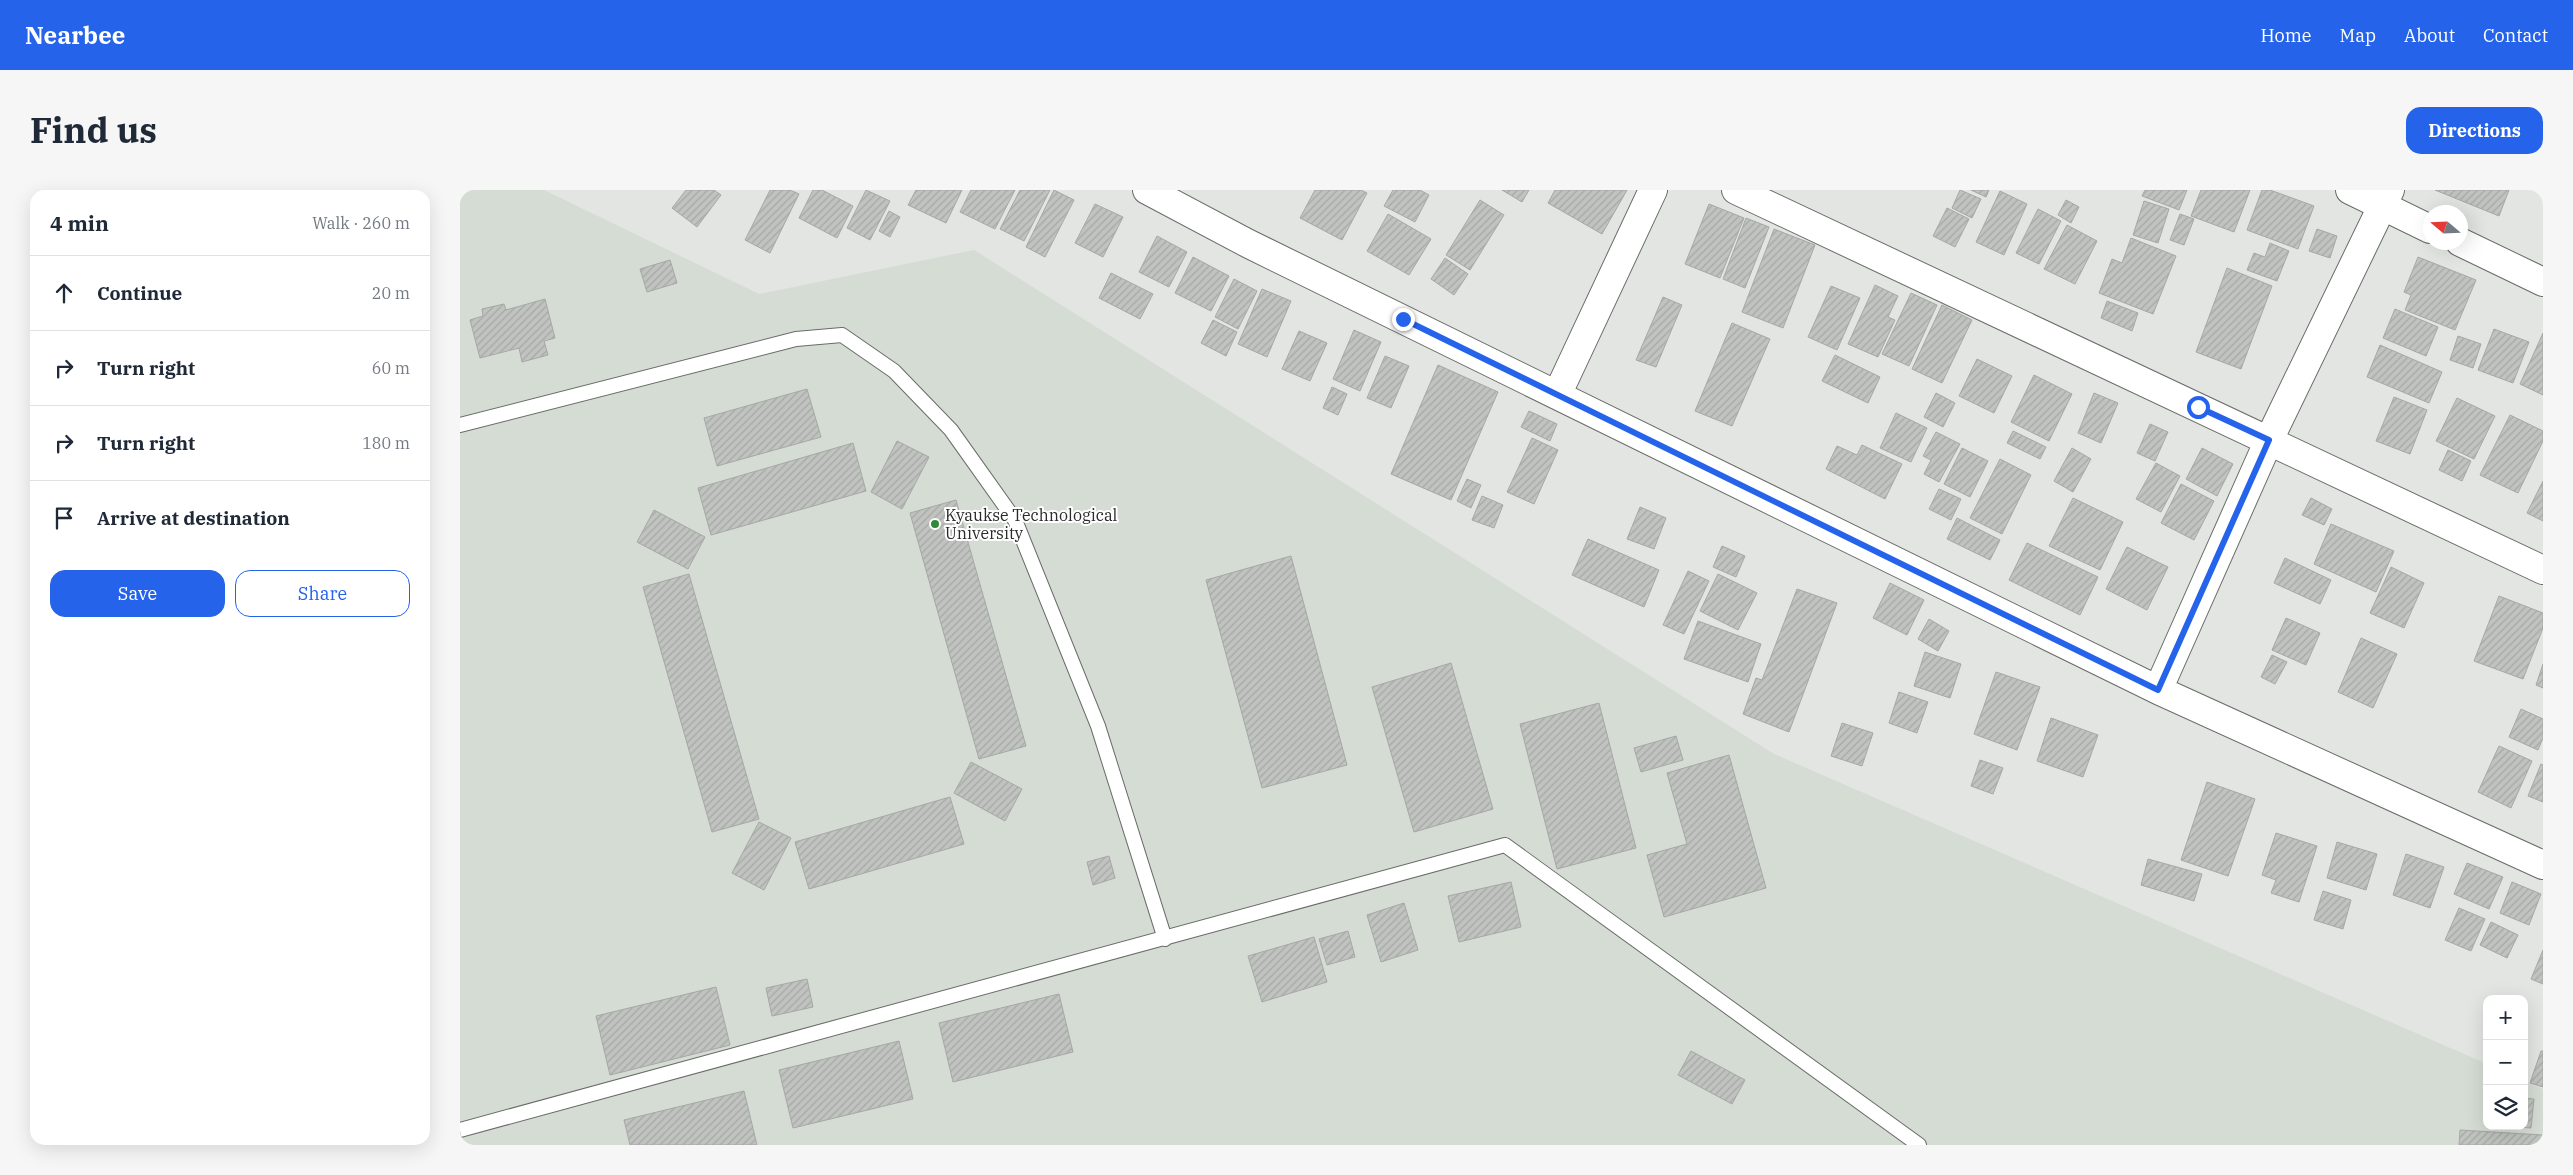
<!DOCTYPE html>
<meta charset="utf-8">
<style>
body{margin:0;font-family:"IBM Plex Serif",serif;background:#f6f6f7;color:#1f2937}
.controls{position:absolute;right:15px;bottom:15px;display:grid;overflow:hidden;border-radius:10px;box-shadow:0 5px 20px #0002}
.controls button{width:45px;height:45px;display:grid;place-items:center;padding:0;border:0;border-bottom:1px solid #e0e1e3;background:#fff;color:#1f2937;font:25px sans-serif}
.compass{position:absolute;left:1963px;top:15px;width:45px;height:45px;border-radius:50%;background:#fff;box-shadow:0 5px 20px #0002;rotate:289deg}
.stop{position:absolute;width:15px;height:15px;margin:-11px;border:4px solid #2563eb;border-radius:50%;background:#fff}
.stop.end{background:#2563eb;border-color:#fff;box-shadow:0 1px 5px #0008}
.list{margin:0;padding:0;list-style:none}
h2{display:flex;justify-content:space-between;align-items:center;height:65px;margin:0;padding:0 20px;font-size:21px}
h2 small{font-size:16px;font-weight:400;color:#747a83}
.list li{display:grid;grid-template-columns:32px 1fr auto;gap:15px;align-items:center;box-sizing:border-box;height:75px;padding:0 20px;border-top:1px solid #e0e1e3}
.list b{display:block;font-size:19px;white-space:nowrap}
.list em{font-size:16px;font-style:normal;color:#747a83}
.actions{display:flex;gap:10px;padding:15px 20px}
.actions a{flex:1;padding:11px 0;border:1px solid #2563eb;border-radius:15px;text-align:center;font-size:18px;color:#2563eb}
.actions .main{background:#2563eb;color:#fff}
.icon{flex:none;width:28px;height:28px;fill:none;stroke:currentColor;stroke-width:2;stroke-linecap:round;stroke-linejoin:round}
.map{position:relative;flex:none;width:2083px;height:955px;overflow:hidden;border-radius:15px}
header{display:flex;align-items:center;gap:30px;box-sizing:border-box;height:70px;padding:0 25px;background:#2563eb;color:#fff}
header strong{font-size:24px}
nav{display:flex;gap:28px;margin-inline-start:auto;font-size:18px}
.intro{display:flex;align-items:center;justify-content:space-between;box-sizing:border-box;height:120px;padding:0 30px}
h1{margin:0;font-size:35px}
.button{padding:12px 22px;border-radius:15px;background:#2563eb;color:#fff;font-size:18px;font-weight:700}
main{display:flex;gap:30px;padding:0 30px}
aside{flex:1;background:#fff;border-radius:15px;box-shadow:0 5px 20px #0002}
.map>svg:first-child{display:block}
.built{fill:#d4dcd3}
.building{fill:url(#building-hatch);stroke:#a5a8a5}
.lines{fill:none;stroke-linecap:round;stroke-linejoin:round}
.service-casing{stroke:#696c69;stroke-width:16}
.minor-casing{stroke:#696c69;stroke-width:30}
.service{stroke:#fff;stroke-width:14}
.minor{stroke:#fff;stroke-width:28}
.route{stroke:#2563eb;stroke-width:6}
.poi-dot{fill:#2f8838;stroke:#fff;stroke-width:2}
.labels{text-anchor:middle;stroke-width:4;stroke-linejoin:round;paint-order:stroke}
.poi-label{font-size:16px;fill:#292a29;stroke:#fff;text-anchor:start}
</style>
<header>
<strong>Nearbee</strong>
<nav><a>Home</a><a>Map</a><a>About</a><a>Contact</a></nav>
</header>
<div class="intro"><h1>Find us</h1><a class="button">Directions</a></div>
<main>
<aside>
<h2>4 min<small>Walk · 260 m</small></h2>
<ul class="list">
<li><svg class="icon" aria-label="ahead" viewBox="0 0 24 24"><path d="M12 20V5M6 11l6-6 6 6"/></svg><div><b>Continue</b></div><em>20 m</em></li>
<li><svg class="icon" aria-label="right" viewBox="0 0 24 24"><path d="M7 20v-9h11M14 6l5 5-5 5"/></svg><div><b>Turn right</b></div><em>60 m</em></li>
<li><svg class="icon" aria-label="right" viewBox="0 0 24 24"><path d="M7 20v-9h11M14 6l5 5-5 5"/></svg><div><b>Turn right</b></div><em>180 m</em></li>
<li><svg class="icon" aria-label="arrive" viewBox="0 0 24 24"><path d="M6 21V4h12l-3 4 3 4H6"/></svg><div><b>Arrive at destination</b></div></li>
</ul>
<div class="actions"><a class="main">Save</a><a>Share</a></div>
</aside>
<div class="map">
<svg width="2083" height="955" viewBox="0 0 2083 955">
<defs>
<pattern id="building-hatch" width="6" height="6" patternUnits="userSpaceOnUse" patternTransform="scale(1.25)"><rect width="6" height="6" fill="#c0c3bf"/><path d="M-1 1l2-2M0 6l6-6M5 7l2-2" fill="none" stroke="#a5a8a4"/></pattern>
</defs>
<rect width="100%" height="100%" fill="#e2e5e2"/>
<!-- built -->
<path class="built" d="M0,0H84L299,104L514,60L1314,564L2027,874V936H2064V891L2083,899V955H0Z"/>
<!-- building -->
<path class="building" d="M226,0H254L261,5L237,37L212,18Z
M310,0H330L339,4L310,63L285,50Z
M353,0H362L393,16L377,48L339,28Z
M406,0L430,11L410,50L387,38Z
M456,0H502L486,33L448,15Z
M511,0H555L535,39L500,22Z
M560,0H590L564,51L540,39Z
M594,0L614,10L585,67L566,57Z
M855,0H901L907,3L882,50L840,28Z
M933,0H960L969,5L955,32L924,16Z
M1042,0H1069L1062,12Z
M1095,0H1167L1142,44L1088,13Z
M1500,0L1521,9L1512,28L1492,18Z
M1511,0H1529L1526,7Z
M1685,0H1727L1719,20L1682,6Z
M1741,0H1790L1774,42L1731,26Z
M1802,0H1810L1854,16L1838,59L1787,40Z
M1975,0H2049L2039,26Z
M1540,1L1567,14L1544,65L1516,52Z
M1020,10L1044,25L1010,80L986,65Z
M1606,10L1619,17L1611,33L1598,25Z
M1684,11L1709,19L1698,53L1673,45Z
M635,14L663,27L643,67L615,53Z
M1249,14L1284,28L1260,88L1225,74Z
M1487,18L1509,29L1495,57L1473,46Z
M1578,19L1601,31L1579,74L1556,63Z
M429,21L440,27L430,47L419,41Z
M928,24L971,49L949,85L907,61Z
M1720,24L1734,29L1724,55L1710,50Z
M1286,28L1309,37L1285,98L1263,89Z
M1607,35L1637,51L1615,94L1584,79Z
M1314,39L1355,55L1323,138L1282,122Z
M1857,39L1877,46L1870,68L1849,61Z
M697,46L727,62L709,97L679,82Z
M1671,48L1716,66L1693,124L1639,103L1652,69L1662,73Z
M1810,53L1829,61L1817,91L1787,80L1794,63L1805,67Z
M733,67L769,86L751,121L715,103Z
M1958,67L2016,90L1995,140L1945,120L1951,105L1944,102Z
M985,68L1008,84L994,105L971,89Z
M210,70L217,93L187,102L180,79Z
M1767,78L1812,96L1781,179L1736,162Z
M651,83L693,104L680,129L639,108Z
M774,89L797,101L778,139L755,127Z
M1415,95L1438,106L1428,127L1435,130L1418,167L1388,154Z
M1371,96L1400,108L1377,160L1348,147Z
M802,99L831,111L807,167L778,154Z
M1451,103L1477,115L1449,176L1422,164Z
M1203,107L1222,115L1196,177L1176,170Z
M85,109L95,148L84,151L88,165L62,172L59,158L20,168L10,130L23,126L22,119L44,114L46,120Z
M1647,111L1678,123L1672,141L1641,128Z
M1482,115L1512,130L1482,193L1452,179Z
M1935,119L1978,137L1966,166L1923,148Z
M753,130L777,142L766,166L741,153Z
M1272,133L1310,149L1272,236L1235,221Z
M2034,139L2069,152L2053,193L2018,180Z
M894,140L921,152L900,201L873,189Z
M839,141L867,153L850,191L822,179Z
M2083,143V205L2060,194Z
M1998,146L2021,154L2013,178L1990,170Z
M1920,155L1982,182L1969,213L1907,187Z
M1375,165L1420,187L1408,213L1362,191Z
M925,166L949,176L931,218L907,208Z
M1517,169L1552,186L1534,223L1499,206Z
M978,175L1038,202L991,310L931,284Z
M1574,185L1612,204L1589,251L1551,232Z
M872,197L887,204L878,225L863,218Z
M347,199L361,247L257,276L244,228Z
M1476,203L1495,213L1483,237L1464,227Z
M1634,203L1658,213L1641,253L1618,243Z
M1934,207L1967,220L1950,264L1916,251Z
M1997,208L2035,226L2014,269L1976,251Z
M1069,221L1097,234L1090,251L1061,237Z
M1436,223L1467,238L1451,272L1420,258Z
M2050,225L2083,241V251L2058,303L2020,285Z
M1690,234L1708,242L1695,271L1677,263Z
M1553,241L1586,257L1580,269L1547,253Z
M1476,242L1500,254L1479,292L1464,284L1471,270L1463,266Z
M1072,248L1098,260L1074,314L1047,302Z
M437,251L469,267L442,319L411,302Z
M393,253L406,301L251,345L238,298Z
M1402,255L1442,274L1425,309L1366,279L1377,256L1397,265Z
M1502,258L1528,271L1510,307L1484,294Z
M1612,258L1631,269L1613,302L1594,291Z
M1742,258L1773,274L1757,306L1726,289Z
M1988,260L2011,271L2002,291L1979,280Z
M1540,269L1571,285L1542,344L1510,328Z
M1696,273L1720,286L1701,322L1676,309Z
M1007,289L1021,295L1011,318L997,311Z
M2083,291V331L2067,323Z
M1721,294L1754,311L1734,350L1701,333Z
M1479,299L1501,309L1491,330L1469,319Z
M1022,306L1043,315L1034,338L1012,330Z
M1613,308L1663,332L1640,380L1589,356Z
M1851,308L1872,319L1864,335L1842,325Z
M496,310L566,556L519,569L450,323Z
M1180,317L1206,328L1194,359L1167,349Z
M194,320L245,347L228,379L177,352Z
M1497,328L1540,350L1530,370L1487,349Z
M1871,334L1934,361L1916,402L1854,374Z
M1128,349L1199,380L1184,417L1112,385Z
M1567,353L1638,387L1620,425L1549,390Z
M1262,356L1285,366L1276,387L1253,377Z
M1667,357L1708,377L1687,420L1646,399Z
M831,366L887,575L802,598L746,390Z
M1825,368L1871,390L1860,414L1814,393Z
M1931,377L1964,393L1944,438L1910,423Z
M1228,381L1249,391L1224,444L1203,435Z
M229,384L299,629L252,642L183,397Z
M1258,384L1297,403L1278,440L1240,421Z
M1430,393L1464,410L1447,445L1413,428Z
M1337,399L1377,413L1329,542L1283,524L1296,488L1302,490Z
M2039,406L2083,423V438L2063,489L2014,471Z
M1826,428L1860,443L1846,475L1812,460Z
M1469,429L1489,441L1478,461L1458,449Z
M1238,431L1301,454L1288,492L1224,469Z
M1901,448L1937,464L1913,518L1878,502Z
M1465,462L1501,474L1490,508L1454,496Z
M1812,465L1827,472L1815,494L1801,487Z
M991,473L1033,619L954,642L912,497Z
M2083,474V498L2076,495Z
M1536,482L1580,497L1557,560L1514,544Z
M1439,502L1468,512L1457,543L1429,533Z
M1139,513L1176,658L1097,679L1060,534Z
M2061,519L2083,529V548L2078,560L2049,547Z
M1591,528L1638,545L1623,587L1577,571Z
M1382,533L1413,543L1402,576L1371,566Z
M1216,546L1223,570L1181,582L1174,558Z
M2039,556L2072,571L2051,618L2018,602Z
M1269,565L1306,698L1204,727L1187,665L1227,654L1207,583Z
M1520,570L1543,578L1533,604L1511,596Z
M511,572L562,599L545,631L494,603Z
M2081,574L2083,575V612L2068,606Z
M1747,592L1795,609L1768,686L1721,670Z
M490,607L504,654L349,699L335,652Z
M299,632L331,648L304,700L272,683Z
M1816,643L1857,656L1839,712L1811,703L1816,690L1802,685Z
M1877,652L1917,664L1906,700L1867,688Z
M1946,664L1984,677L1970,718L1933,705Z
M649,666L655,688L633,695L627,672Z
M1688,669L1742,684L1734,711L1681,695Z
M2007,673L2043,687L2029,719L1994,704Z
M1051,692L1061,737L999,752L988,706Z
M2052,692L2081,704L2069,735L2040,723Z
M1863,701L1891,710L1883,739L1854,730Z
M944,713L958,760L921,772L907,725Z
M1999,718L2025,729L2011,761L1985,750Z
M2031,732L2058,745L2047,768L2020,755Z
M888,741L895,767L867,775L859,749Z
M854,747L867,792L802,812L788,766Z
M2083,760V794L2071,789Z
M347,789L353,817L312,826L306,798Z
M256,797L270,855L150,885L136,826Z
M599,804L613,862L493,892L479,833Z
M439,851L453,909L333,938L319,880Z
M1231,861L1285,890L1272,914L1218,885Z
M2081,861H2083V897L2070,893Z
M284,901L297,955H170L164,930Z
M2064,908L2074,909L2071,938L2042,936H2064Z
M2000,940L2083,945V955H1999Z"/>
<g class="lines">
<!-- service casing -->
<g class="service-casing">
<path id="service" d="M0,235L336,149L382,145L434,181L491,240L555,330L638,536L705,749
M0,940L1045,655L1459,955"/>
</g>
<!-- minor casing -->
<g class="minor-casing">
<path id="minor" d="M687,0L789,54L1698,500L2083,675
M1276,0L2083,380
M1890,0L1970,39
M2000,52L2083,92
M1097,205L1193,0
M1698,500L1809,250L1930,0"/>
</g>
<!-- service -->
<use href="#service" class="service"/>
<!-- minor -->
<use href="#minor" class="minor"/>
</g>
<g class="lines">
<!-- route -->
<path class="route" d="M943,129L1698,500L1809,250L1738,217"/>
</g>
<!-- markers -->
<circle class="poi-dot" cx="475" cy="334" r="5"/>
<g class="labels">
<!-- poi labels -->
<g class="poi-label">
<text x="485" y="331">Kyaukse Technological<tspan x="485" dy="18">University</tspan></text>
</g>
</g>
</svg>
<div class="controls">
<button>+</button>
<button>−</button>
<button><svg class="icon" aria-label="layers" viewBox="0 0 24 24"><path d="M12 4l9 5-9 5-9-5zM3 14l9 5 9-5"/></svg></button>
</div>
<svg class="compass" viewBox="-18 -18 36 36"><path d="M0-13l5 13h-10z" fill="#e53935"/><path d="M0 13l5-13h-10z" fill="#747a83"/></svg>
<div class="stop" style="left:1738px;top:217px"></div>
<div class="stop end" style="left:943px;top:129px"></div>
</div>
</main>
